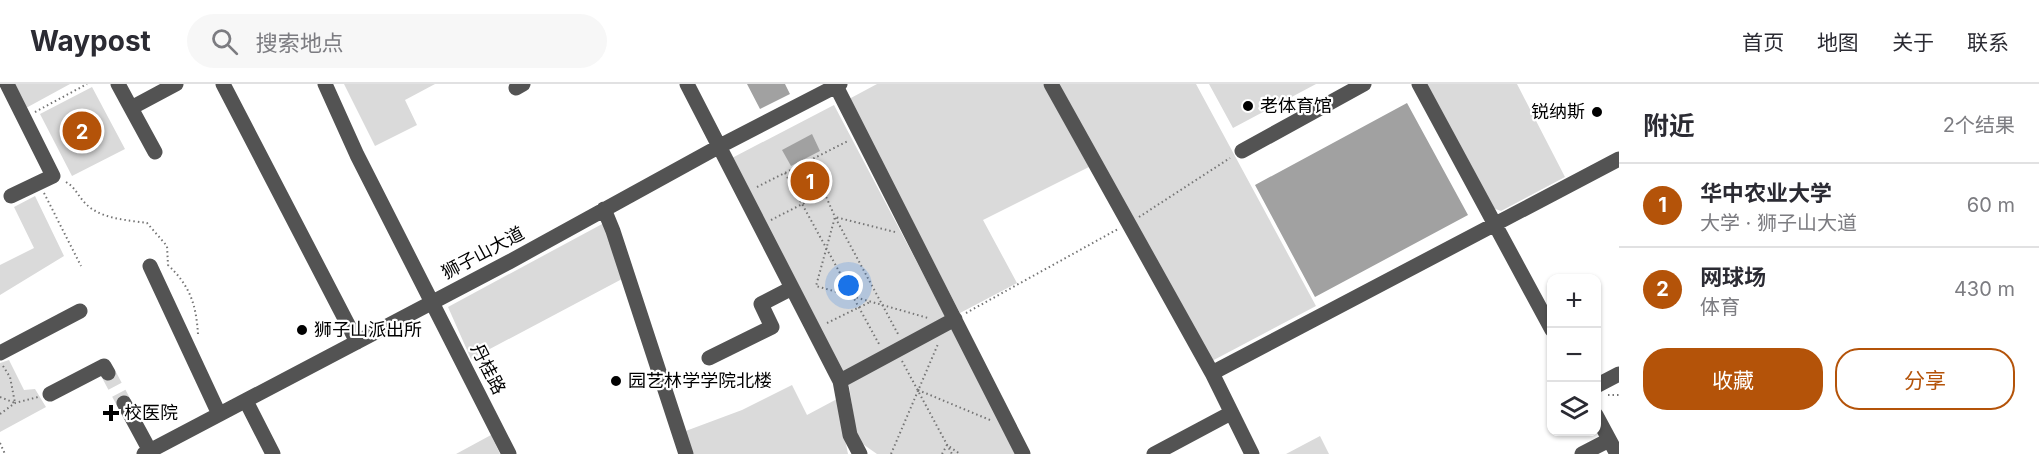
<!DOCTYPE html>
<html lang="zh">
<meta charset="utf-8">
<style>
body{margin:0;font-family:Inter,"Noto Sans SC",sans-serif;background:#f7f7f7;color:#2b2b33}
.controls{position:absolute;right:18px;bottom:18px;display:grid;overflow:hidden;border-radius:12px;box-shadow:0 2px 4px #0004}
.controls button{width:54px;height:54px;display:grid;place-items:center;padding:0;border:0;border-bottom:2px solid #e1e1e2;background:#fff;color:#2b2b33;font:30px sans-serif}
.you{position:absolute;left:849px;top:202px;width:21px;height:21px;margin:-15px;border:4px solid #fff;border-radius:50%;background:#1a73e8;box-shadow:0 0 0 9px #1a73e833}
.badge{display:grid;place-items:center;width:39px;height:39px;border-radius:50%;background:#b45309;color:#fff;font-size:20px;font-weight:700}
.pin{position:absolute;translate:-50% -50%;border:3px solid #fff;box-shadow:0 2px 6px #0006}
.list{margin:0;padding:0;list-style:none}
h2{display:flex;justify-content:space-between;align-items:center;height:78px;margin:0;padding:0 24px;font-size:26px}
h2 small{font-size:20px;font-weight:400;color:#7c7c81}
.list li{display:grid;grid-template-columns:39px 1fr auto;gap:18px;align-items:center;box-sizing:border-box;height:84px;padding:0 24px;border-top:2px solid #e1e1e2}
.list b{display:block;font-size:22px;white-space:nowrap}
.list p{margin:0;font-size:20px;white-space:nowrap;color:#7c7c81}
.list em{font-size:20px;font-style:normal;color:#7c7c81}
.actions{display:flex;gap:12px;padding:18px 24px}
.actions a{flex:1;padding:14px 0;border:2px solid #b45309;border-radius:24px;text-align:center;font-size:21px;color:#b45309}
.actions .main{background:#b45309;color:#fff}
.icon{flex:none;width:33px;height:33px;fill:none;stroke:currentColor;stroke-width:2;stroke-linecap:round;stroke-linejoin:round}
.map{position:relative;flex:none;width:1619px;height:370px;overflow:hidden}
header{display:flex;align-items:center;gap:36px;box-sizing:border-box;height:84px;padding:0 30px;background:#fff;border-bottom:2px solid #e1e1e2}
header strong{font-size:28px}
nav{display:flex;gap:33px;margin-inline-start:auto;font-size:21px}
.search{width:420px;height:54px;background:#f7f7f7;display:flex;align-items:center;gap:15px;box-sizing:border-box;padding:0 21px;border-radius:33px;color:#7c7c81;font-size:22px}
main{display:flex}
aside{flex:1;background:#fff}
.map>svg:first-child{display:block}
.green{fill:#dadada}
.water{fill:#a1a1a1}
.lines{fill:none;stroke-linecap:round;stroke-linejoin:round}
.minor-tunnel{stroke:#d9d9d9;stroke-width:15;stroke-dasharray:15 8;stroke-linecap:butt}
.path{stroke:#757575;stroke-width:2;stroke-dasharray:1.5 3;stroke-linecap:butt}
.minor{stroke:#535353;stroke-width:15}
.poi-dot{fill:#000;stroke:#fff;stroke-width:2}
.labels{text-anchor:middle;stroke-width:4.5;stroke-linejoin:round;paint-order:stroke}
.poi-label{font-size:18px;fill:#000;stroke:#fff;text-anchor:start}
.street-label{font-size:18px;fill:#000;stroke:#fff}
</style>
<header>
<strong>Waypost</strong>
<div class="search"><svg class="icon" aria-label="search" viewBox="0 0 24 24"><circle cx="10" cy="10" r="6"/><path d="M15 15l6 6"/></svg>搜索地点</div>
<nav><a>首页</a><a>地图</a><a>关于</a><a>联系</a></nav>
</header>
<main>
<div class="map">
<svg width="1619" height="370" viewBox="0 0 1619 370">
<rect width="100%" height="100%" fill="#fff"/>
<!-- green -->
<path class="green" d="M13,0H70L26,24Z
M344,0H435L405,16L417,41L375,62Z
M877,0H1043L1089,83L983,136L1017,199L960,229L849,15Z
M1059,0H1196L1316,222L1210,278Z
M1209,0H1316L1233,44Z
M1426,0H1517L1565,93L1501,127L1490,123Z
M92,3L125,65L72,92L40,30Z
M834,21L1018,370H877L857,356L849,301L732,74Z
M35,112L64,172L0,211V181L34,164L14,123Z
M604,139L622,195L471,275L448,223Z
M9,276L24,306L35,305L46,323L0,348V279Z
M792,301L807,331L837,315L848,370H690L683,348L742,326Z
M491,351L500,370H456Z
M1320,352L1329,370H1286Z"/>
<!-- water -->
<path class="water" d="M747,0H785L790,10L760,25Z
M1407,19L1468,131L1315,213L1255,101Z
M812,50L820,67L791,82L782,66Z"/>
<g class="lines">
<!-- minor-tunnel -->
<path class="minor-tunnel" d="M108,289L124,319"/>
<!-- path -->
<path class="path" d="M35,28L87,0
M810,76L835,133L898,250
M785,89L879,260
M66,98C75,103 78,112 85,119C100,135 127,136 147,139L167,162L168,181C190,202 196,220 198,250
M757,103L848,57
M44,109L81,182
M1139,133L1230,74
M771,136L824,109
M895,148L835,133L816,202L928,234
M966,229L1118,145
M827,239L870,218
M902,277L952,370
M3,282L10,293L15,319
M918,306L990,336
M1608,311H1619
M0,313L15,319
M0,330L15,319L38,313
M0,359L5,370
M891,370L938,260
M942,370L947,361L960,370"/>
<!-- minor -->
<path class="minor" d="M7,0L53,92L11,112
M118,0L131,24L176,0
M223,0L357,258
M325,0L357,71L509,370
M687,0L840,297L850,351L860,370
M835,0L1023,370
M1051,0L1212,289L1252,370
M1419,0L1552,246
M516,4L523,0
M131,24L155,68
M1242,67L1364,0
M604,125L613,147L686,370
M150,182L219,330
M0,269L80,227
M709,274L772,243L761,220L792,204
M1212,289L1619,75
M840,297L955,235
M1596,302L1619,290
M50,310L104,282L108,289
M246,317L273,370
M124,319L150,367
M1596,331L1617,370
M144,370L509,178L720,62L840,0
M1154,370L1231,329
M1582,370L1609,356"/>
</g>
<!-- markers -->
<g class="poi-dot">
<circle cx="1248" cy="22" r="6"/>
<circle cx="1597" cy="28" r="6"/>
<circle cx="302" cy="246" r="6"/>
<circle cx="616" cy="297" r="6"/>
<path d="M108 320h6v6h6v6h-6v6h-6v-6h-6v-6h6z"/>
</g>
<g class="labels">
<!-- poi labels -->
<g class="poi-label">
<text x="1260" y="28">老体育馆</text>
<text x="1585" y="34" text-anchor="end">锐纳斯</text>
<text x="314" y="252">狮子山派出所</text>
<text x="628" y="303">园艺林学学院北楼</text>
<text x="124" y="335">校医院</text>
</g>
<!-- street labels -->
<g class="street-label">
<text transform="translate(483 169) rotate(-28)" y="6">狮子山大道</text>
<text transform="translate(488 285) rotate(63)" y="6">丹桂路</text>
</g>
</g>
</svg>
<div class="controls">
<button>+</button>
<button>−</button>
<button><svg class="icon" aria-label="layers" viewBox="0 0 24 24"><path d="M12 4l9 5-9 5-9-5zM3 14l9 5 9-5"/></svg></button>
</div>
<div class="you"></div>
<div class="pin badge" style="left:810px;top:97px">1</div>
<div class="pin badge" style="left:82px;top:47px">2</div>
</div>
<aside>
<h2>附近<small>2个结果</small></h2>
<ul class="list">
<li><span class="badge">1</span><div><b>华中农业大学</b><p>大学 · 狮子山大道</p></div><em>60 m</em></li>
<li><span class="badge">2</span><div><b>网球场</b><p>体育</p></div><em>430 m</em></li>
</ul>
<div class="actions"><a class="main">收藏</a><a>分享</a></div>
</aside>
</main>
